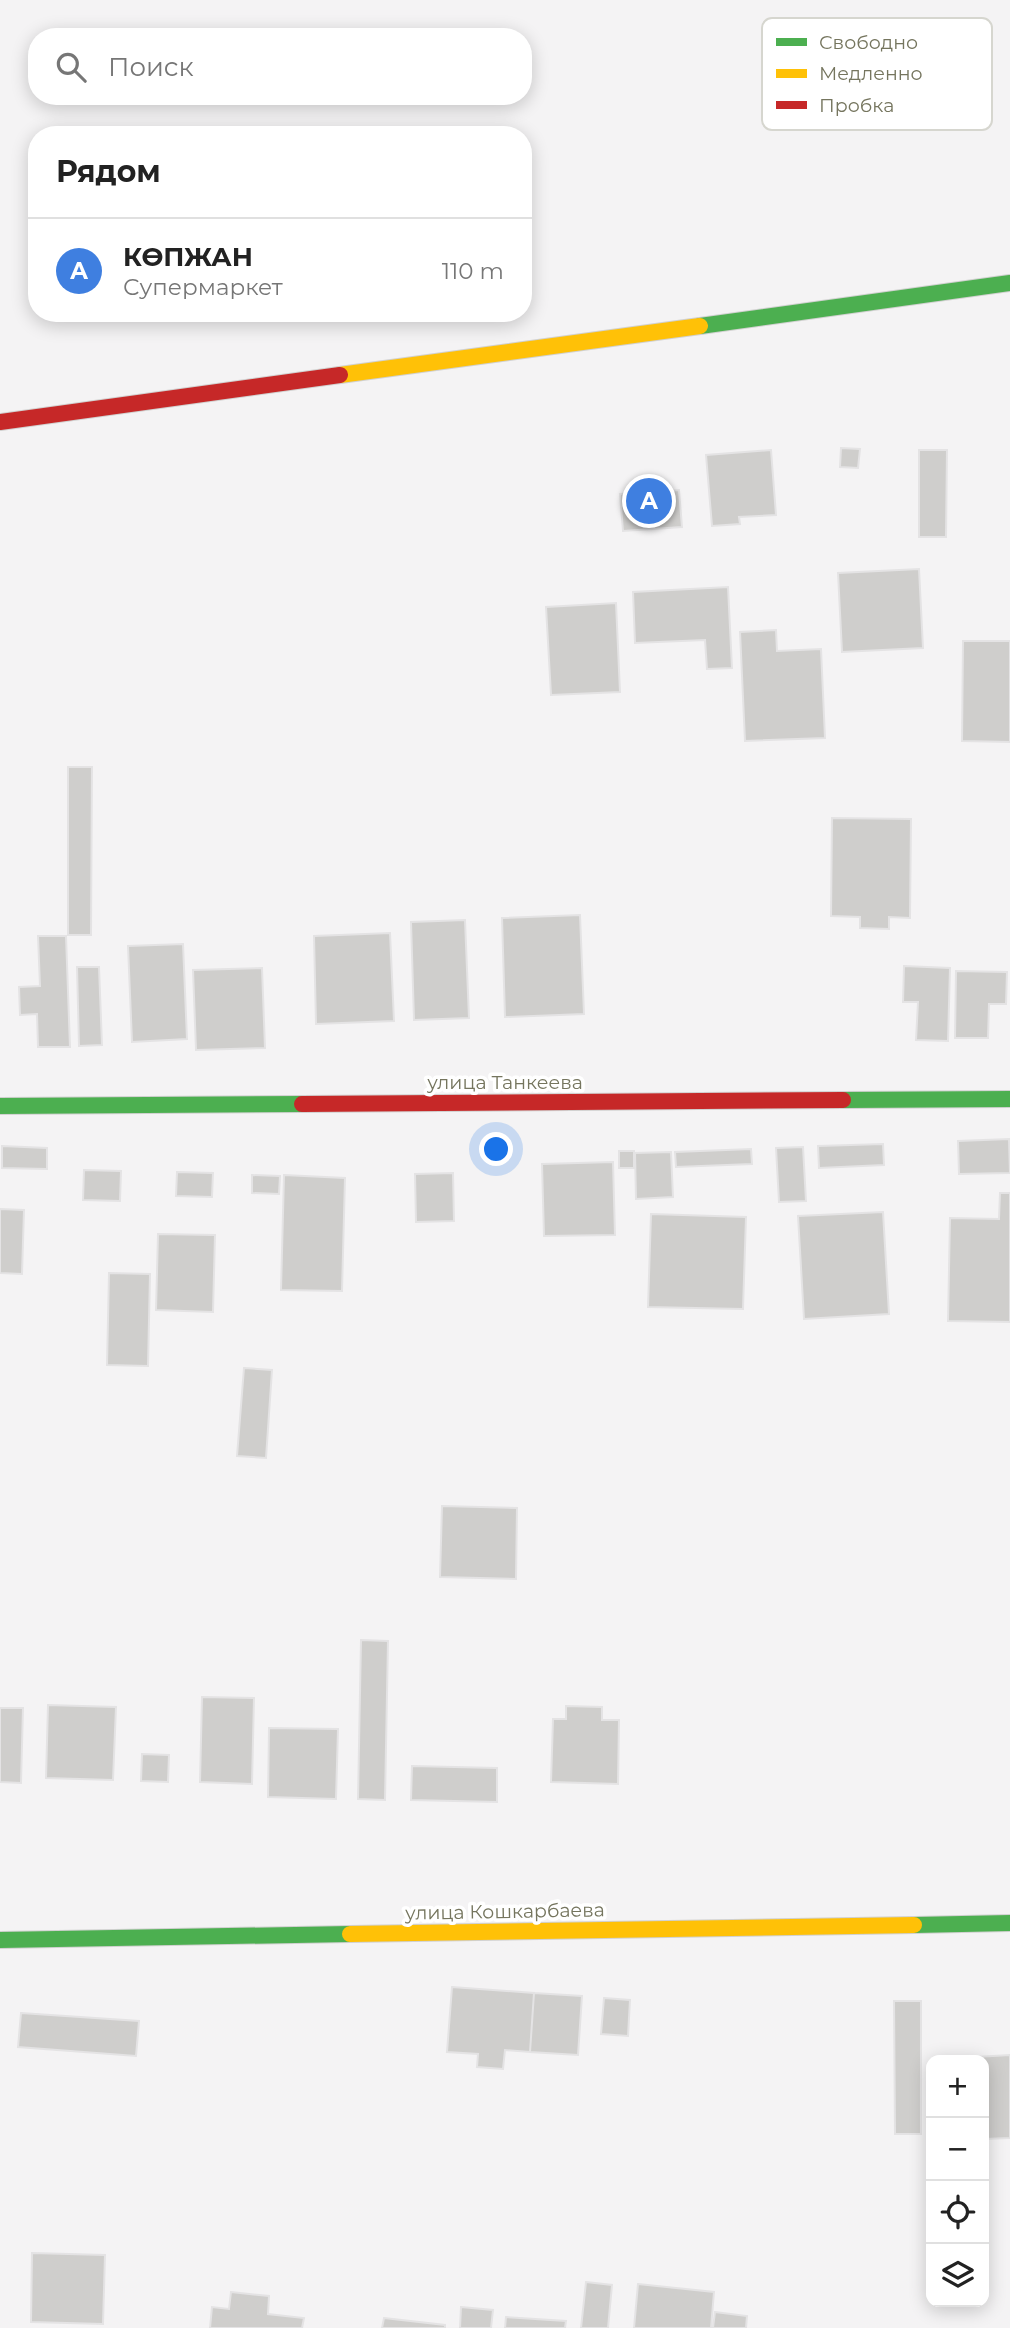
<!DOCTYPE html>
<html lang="ru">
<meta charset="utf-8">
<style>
body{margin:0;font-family:Montserrat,sans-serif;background:#f2f2f2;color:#222}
.controls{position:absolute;right:21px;bottom:21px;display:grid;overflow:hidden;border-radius:14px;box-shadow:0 4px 18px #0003}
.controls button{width:63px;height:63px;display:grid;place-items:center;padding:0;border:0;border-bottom:2px solid #e0e0e0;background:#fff;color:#222;font:35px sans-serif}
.you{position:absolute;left:497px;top:1150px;width:24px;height:24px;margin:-18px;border:5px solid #fff;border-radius:50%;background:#1a73e8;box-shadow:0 0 0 10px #1a73e833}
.badge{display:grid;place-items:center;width:46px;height:46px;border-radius:50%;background:#5b5b54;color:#fff;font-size:23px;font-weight:700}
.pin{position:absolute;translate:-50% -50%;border:4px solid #fff;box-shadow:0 2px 7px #0006}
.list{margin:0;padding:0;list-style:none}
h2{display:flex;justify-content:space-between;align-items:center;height:91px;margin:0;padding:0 28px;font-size:30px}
h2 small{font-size:23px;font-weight:400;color:#767676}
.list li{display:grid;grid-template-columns:46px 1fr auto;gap:21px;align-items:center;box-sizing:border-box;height:105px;padding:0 28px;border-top:2px solid #e0e0e0}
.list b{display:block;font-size:26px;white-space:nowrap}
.list p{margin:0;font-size:23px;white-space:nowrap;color:#767676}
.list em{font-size:23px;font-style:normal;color:#767676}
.icon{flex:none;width:38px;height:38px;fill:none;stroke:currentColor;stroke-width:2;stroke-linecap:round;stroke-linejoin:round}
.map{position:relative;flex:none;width:1010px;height:2328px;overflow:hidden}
.search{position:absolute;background:#fff;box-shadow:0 4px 18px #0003;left:28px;top:28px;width:504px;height:77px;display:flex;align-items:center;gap:18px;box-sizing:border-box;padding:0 24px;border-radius:28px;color:#767676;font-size:26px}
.panel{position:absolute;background:#fff;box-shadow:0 4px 18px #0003;left:28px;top:126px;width:504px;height:196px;border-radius:28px}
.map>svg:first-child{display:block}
.building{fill:#cfcecc;stroke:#e4e3e4;stroke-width:2}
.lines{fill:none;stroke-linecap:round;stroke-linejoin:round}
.fast-casing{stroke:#d1d1d0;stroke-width:18}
.slow-casing{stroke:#d1d1d0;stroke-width:18}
.jam-casing{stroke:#d1d1d0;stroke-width:18}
.fast{stroke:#4caf50;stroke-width:16}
.slow{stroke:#ffc107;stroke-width:16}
.jam{stroke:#c62828;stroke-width:16}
.labels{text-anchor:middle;stroke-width:7;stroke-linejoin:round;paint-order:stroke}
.street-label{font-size:19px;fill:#75755e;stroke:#fff}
.key{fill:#fff;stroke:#d6d6cf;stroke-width:2}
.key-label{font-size:19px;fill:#75755e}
</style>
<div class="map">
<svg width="1010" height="2328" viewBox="0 0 1010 2328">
<rect width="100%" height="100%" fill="#f4f3f4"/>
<!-- building -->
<path class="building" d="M841,448L860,449L858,468L840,467Z
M771,450L776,515L739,517L740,524L712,526L706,455Z
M919,450H947L946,537H919Z
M679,490L682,527L623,531L620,494Z
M919,569L923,648L842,652L838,573Z
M728,587L732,668L707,669L705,640L635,643L633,592Z
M616,603L620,692L551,695L546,607Z
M776,630L777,651L821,649L825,738L745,741L740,632Z
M963,641H1010V742L962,741Z
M68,767H92L91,935H68Z
M832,818L911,819L910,918L889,917V929L860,928V917L831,916Z
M580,915L584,1014L505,1017L502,918Z
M465,920L469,1018L414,1020L411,922Z
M390,933L394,1021L316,1024L314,936Z
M38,936H66L70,1047H38L37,1014L20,1015L19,987L40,986Z
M183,944L187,1039L132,1042L128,946Z
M904,966L950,968L948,1041L916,1040L918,1002H903Z
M77,967H99L102,1045L79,1046Z
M262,968L265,1048L196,1050L193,970Z
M956,971L1007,972L1006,1004H989L988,1038H955Z
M1009,1139L1010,1173L959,1174L958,1141Z
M883,1144L884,1165L819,1168L818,1146Z
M2,1146L47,1148V1169L2,1168Z
M803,1147L806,1201L779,1202L776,1148Z
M751,1149L752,1164L676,1167L675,1152Z
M619,1151H634V1168H619Z
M671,1152L673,1197L636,1199L635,1153Z
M613,1162L615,1235L544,1236L542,1164Z
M84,1170L121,1171L120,1201L83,1200Z
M177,1172L213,1173L212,1197L176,1196Z
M453,1173L454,1221L416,1222L415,1174Z
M252,1175L280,1176L279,1194L252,1193Z
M284,1175L345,1178L342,1291L281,1290Z
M1000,1193H1010V1322L948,1321L950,1218L999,1219Z
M0,1209L24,1210L22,1274L0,1273Z
M883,1212L889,1314L804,1319L798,1216Z
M651,1214L746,1217L743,1309L648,1307Z
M158,1234L215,1235L213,1312L156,1310Z
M109,1273L150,1274L148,1366L107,1365Z
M244,1368L272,1370L266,1458L237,1456Z
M442,1506L517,1508L516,1579L440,1577Z
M361,1640L388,1641L385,1800L358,1799Z
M202,1697L254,1698L252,1784L200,1782Z
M48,1705L116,1707L113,1780L46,1778Z
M566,1706L602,1707V1720H619L618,1784L551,1782L553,1719H566Z
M0,1708H23L21,1783L0,1782Z
M269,1728L338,1729L336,1799L268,1797Z
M142,1754L169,1755L168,1782L141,1781Z
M412,1766L497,1768V1802L411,1800Z
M452,1987L534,1993L530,2052L505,2050L503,2069L477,2067L478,2054L447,2052Z
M534,1993L582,1996L578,2055L530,2052Z
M604,1998L630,2000L628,2036L601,2034Z
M894,2001H921V2134H895Z
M21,2013L139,2021L136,2056L18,2047Z
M1010,2055V2138L984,2139V2060L941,2059Z
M32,2253L105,2255L103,2324L31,2322Z
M586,2282L612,2285L608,2328H581Z
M638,2284L714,2292L711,2328H634Z
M231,2292L269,2296L268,2314L304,2318L302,2328H210L212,2307L229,2309Z
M461,2307L493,2310L491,2328H460Z
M715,2312L747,2316L746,2328H713Z
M506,2317L566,2321L565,2328H505Z
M384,2318L445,2325V2328H382Z"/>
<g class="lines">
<!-- fast casing -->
<g class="fast-casing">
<path id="fast" d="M700,326L1010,283
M843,1100L1010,1099
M0,1106L302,1104
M914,1925L1010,1923
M0,1940L350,1934"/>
</g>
<!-- slow casing -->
<g class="slow-casing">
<path id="slow" d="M340,375L700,326
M350,1934L914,1925"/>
</g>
<!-- jam casing -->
<g class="jam-casing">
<path id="jam" d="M0,422L340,375
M302,1104L843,1100"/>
</g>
<!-- fast -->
<use href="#fast" class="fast"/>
<!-- slow -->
<use href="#slow" class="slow"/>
<!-- jam -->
<use href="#jam" class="jam"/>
</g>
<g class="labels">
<!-- street labels -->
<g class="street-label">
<text x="505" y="1089">улица Танкеева</text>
<text transform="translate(505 1911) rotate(-1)" y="7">улица Кошкарбаева</text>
</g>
</g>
<!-- legend -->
<rect x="762" y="18" width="230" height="112" rx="10" class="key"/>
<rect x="776" y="38" width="31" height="8" fill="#4caf50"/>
<rect x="776" y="69" width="31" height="9" fill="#ffc107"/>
<rect x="776" y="101" width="31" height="8" fill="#c62828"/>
<g class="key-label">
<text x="819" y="49">Свободно</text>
<text x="819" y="80">Медленно</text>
<text x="819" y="112">Пробка</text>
</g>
</svg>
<div class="controls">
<button>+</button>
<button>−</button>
<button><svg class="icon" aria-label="locate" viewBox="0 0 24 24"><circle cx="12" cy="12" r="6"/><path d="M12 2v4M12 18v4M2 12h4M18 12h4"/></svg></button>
<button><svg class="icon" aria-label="layers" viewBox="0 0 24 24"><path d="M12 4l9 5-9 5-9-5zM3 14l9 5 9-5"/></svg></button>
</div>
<div class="you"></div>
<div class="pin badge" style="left:649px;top:501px;background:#3f7fe0">A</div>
<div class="search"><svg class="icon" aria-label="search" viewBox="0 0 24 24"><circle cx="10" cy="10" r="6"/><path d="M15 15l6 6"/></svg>Поиск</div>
<section class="panel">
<h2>Рядом<small></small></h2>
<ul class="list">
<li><span class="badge" style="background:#3f7fe0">A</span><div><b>КӨПЖАН</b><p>Супермаркет</p></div><em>110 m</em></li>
</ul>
</section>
</div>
